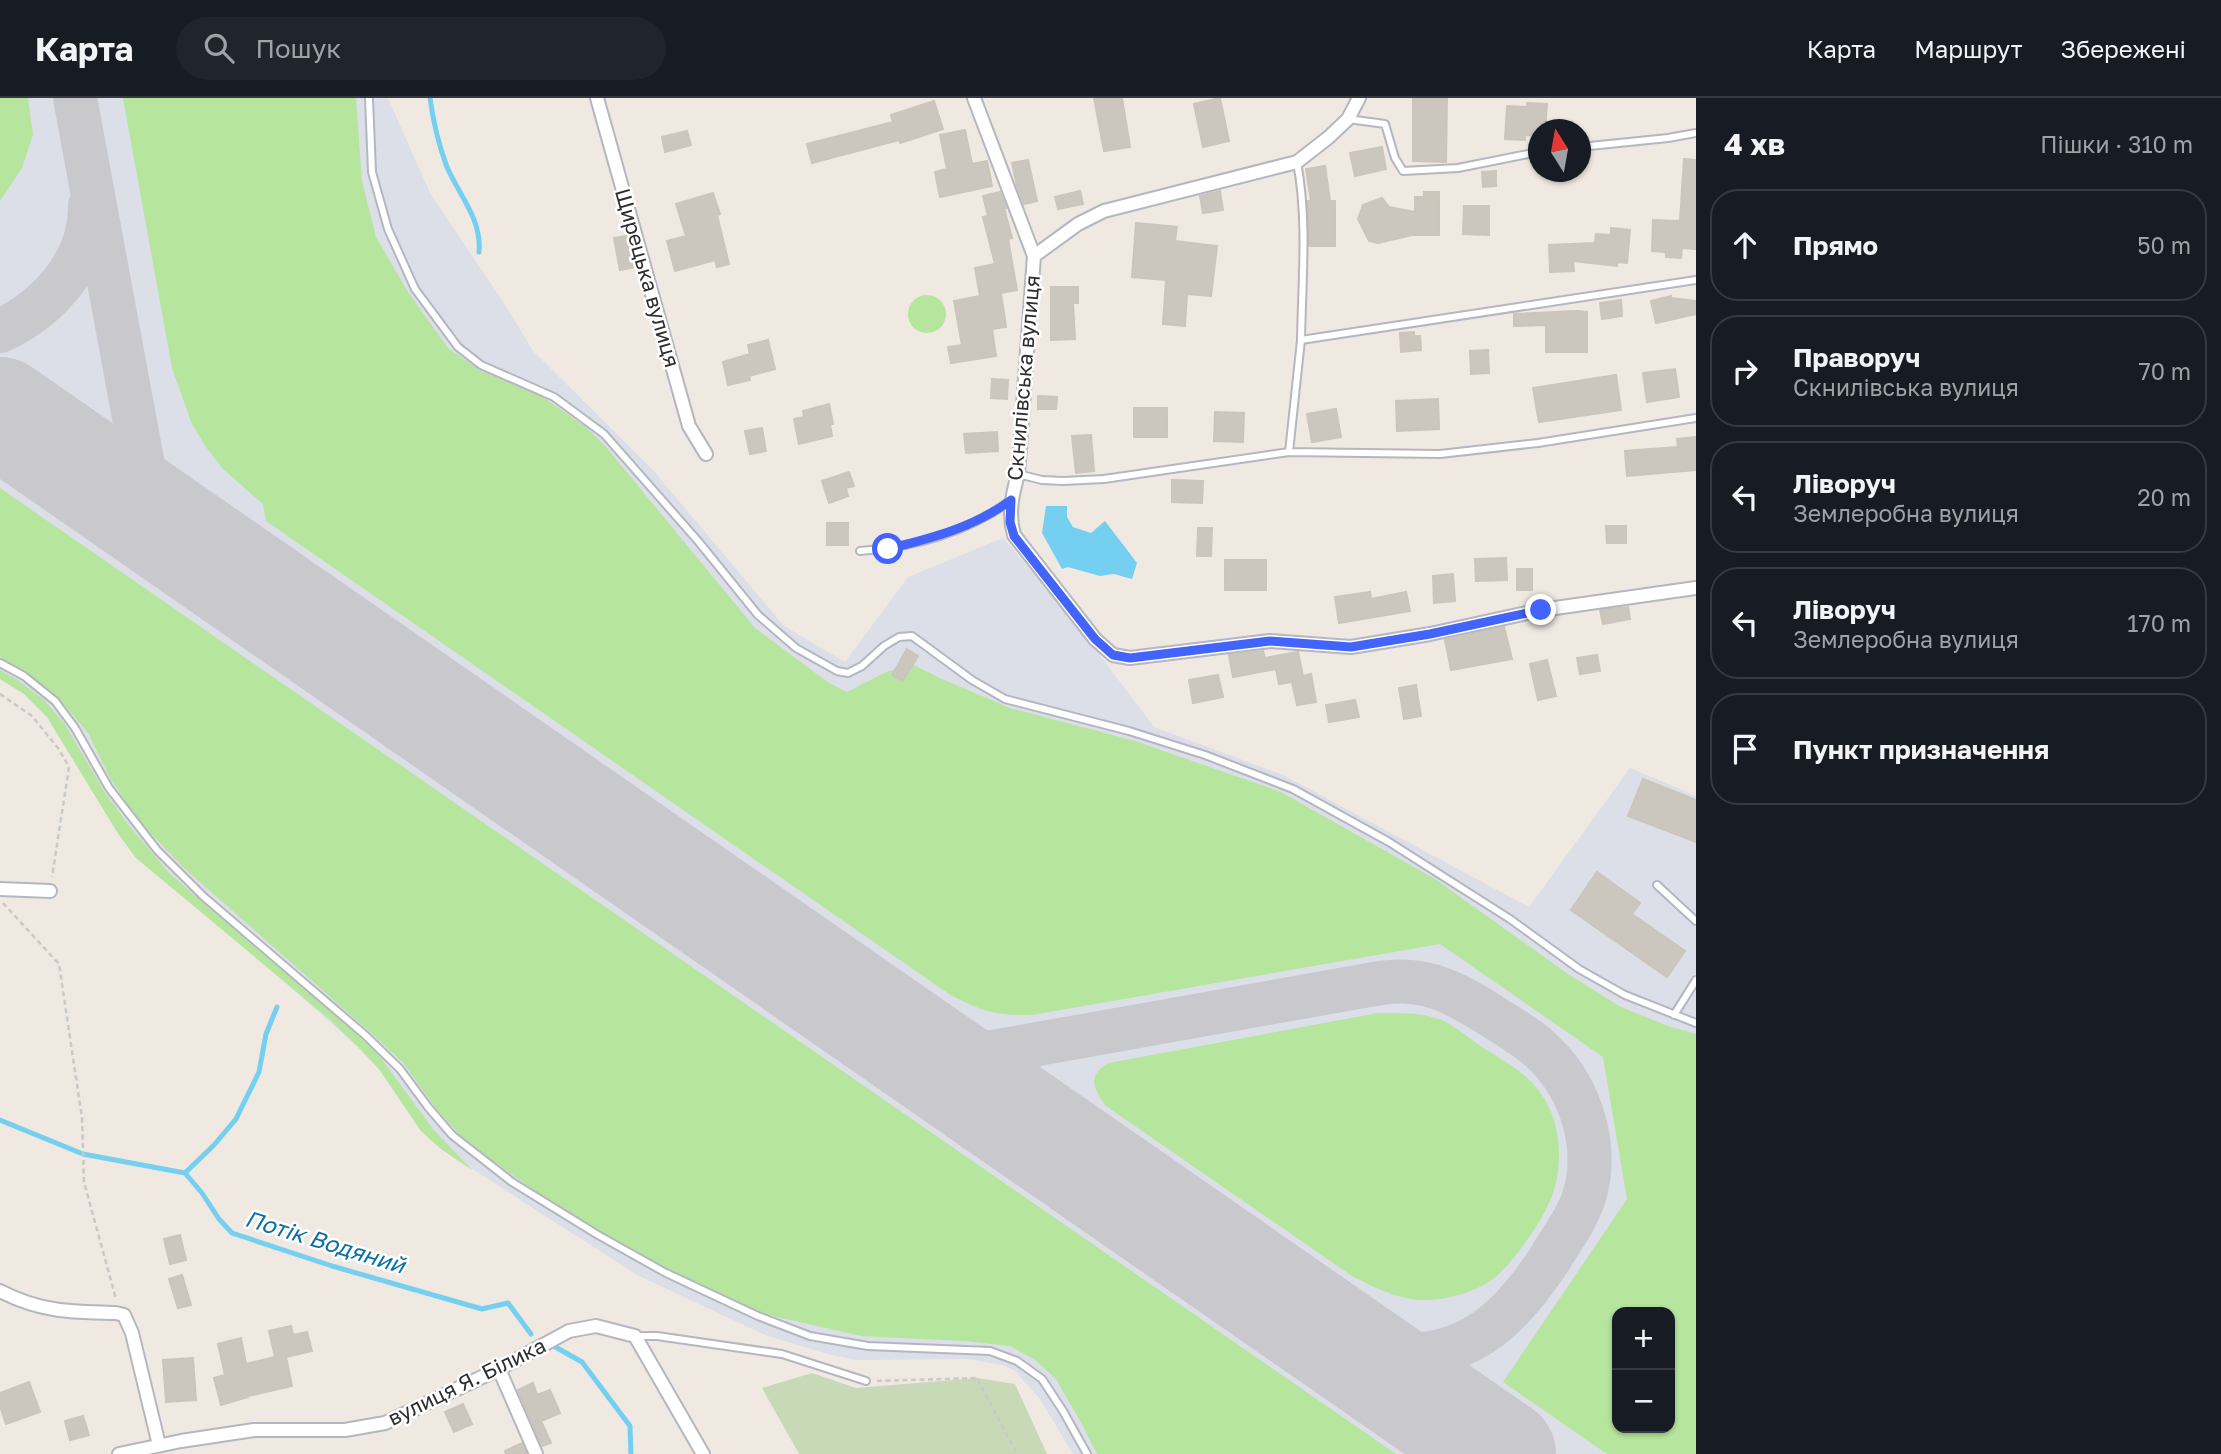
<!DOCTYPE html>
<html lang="uk">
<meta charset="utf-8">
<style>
body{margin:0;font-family:"Golos Text",sans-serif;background:#20242c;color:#f1f3f6}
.controls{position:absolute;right:21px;bottom:21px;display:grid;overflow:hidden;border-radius:14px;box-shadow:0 2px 5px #0004}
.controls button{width:63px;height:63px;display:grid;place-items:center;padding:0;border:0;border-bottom:2px solid #363941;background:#171b24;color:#f1f3f6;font:35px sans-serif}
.compass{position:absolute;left:1528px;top:21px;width:63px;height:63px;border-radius:50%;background:#171b24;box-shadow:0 2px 5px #0004;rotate:349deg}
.stop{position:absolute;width:21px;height:21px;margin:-16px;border:5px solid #4264fb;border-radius:50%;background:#fff}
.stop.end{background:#4264fb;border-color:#fff;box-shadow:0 2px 7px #0008}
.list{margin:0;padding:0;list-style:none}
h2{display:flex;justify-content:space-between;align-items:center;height:91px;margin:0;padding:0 28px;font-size:30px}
h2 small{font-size:23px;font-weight:400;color:#9ea1a6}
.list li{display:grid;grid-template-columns:46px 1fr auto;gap:21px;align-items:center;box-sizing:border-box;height:112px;margin:0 14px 14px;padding:0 14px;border:2px solid #363941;border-radius:28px}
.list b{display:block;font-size:26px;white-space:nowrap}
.list p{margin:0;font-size:23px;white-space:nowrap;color:#9ea1a6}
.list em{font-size:23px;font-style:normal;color:#9ea1a6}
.icon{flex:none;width:38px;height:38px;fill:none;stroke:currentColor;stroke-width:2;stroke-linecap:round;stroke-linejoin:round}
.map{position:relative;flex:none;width:1696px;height:1356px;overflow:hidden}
header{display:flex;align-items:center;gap:42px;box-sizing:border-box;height:98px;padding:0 35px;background:#171b24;border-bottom:2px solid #363941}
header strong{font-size:33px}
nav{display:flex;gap:38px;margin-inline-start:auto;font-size:24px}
.search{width:490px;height:63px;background:#20242c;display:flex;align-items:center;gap:18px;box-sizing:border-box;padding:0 24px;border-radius:38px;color:#9ea1a6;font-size:26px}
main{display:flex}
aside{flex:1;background:#171b24}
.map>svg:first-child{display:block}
.airport{fill:#dcdee8;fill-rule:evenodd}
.green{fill:#b6e59e;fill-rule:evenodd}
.cemetery{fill:#c8d9b8}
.water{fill:#75cff0}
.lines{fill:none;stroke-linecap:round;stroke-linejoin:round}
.stream{stroke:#75cff0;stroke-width:5}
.taxiway{stroke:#c9c8cc;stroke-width:44}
.runway{stroke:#c9c8cc;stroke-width:110}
.building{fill:#cbc7bf;stroke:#cbc5ba;stroke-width:2}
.service-casing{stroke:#b4b7c1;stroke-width:10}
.minor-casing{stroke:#b4b7c1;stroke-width:16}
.path{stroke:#c9c9c9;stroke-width:2.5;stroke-dasharray:5 3.5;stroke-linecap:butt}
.service{stroke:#fff;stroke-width:6}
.minor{stroke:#fff;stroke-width:12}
.route{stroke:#4264fb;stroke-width:9}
.labels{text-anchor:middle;stroke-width:5;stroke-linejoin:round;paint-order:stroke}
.street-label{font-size:21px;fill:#2e2e2e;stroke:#fff}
.water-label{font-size:23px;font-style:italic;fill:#0d6fa3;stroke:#fff}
</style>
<header>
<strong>Карта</strong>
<div class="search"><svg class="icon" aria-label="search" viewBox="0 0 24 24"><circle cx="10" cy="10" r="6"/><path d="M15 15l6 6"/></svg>Пошук</div>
<nav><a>Карта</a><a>Маршрут</a><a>Збережені</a></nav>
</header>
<main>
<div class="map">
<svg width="1696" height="1356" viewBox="0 0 1696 1356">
<rect width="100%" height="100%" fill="#efe9e1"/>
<!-- airport -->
<path class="airport" d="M0,0H388L430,95L502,202L533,253L652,371L784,528L845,564L908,479L1003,440L1065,511L1154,629L1283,677L1529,809L1630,670L1696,698V1356H1073L1040,1301L1015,1273L1003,1267L968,1261L857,1262L827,1256L765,1237L637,1177L441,1051L421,1033L379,971L357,948L262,864L136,760L117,734L47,619L24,596L0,581ZM1617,1214H1670V1330H1617Z"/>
<!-- green -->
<path class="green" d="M0,0H28L33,36L22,70L0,103Z
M123,0H356L362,83L376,139L408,194L448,250L481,273L540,297L587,330L606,349L755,530L829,585L847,594L884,575L911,566L942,581L1010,610L1135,643L1281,694L1435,781L1568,876L1621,909L1668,928L1696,936V1356H1607L1503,1284L1627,1101L1603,959L1440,846L1032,917C997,918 980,913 949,896L266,423L263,406L223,371L206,349L192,326L172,270ZM1617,1214H1670V1330H1617Z
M908 216a19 19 0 1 1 38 0a19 19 0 1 1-38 0Z
M0,390L1396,1356H1097L1083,1328L1056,1281L1034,1261L1010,1248L965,1243L861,1238L751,1213L699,1189L580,1124L467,1045L435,1009L404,966L369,933L184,770L137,721L110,680L88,635L59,601L36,582L0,559Z
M0,572L16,581L43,601L64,625L104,693L127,725L169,775L342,922L378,956L433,1031L472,1072L441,1051L421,1033L379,971L357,948L329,921L136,760L117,734L47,619L24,596L0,581Z
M1378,915C1397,915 1417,914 1436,920C1451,924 1471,942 1485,951C1504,963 1525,974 1539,993C1562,1022 1565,1071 1549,1105C1543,1119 1534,1132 1525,1145C1516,1158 1505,1171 1493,1181C1475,1194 1450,1201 1428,1202C1400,1203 1376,1190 1352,1178L1106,1008C1094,991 1086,977 1109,965Z"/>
<!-- cemetery -->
<path class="cemetery" d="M812,1275L856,1290L977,1280L1015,1286L1047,1356H799L762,1290Z"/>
<!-- water -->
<path class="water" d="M1046,408H1067V419L1073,429L1091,435L1105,423L1137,465L1132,481L1114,476L1100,478L1068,469L1062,471L1042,435Z"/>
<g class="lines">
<!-- stream -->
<path class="stream" d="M430,0C433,22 439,48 447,69C459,97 482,121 479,154
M0,1022L83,1056L185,1075L202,1095L219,1121L232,1135L332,1168L482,1211L508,1205L531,1236
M185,1075L214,1047L236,1021L259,974L266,936L277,909
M550,1246L582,1264L630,1328L631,1356"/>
<!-- taxiway -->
<path class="taxiway" d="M75,0L144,373C155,407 175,431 202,454
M0,233C48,211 91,164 90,108
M872,920C910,943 936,959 982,956L1380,885C1429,878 1459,897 1498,922C1514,932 1531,942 1545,956C1582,992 1600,1052 1583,1102C1575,1124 1561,1142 1549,1162C1514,1215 1475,1257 1406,1257C1393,1258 1377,1258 1364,1253C1353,1249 1342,1243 1331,1238"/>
<!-- runway -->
<path class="runway" d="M0,314L1501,1356"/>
</g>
<!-- building -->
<path class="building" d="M1094,0H1122L1130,49L1104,53Z
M1220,0L1229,43L1203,49L1194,6Z
M1413,0H1447L1446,64L1413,63Z
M934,3L943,31L900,45L899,42L812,65L807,46L893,24L891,17Z
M1527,5L1547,6L1545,32H1538V38L1525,37V42L1505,41L1507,8L1527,9Z
M965,32L972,66L987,63L992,88L940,99L935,74L947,71L940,37Z
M687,33L691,47L665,54L662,39Z
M1382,49L1386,71L1355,78L1350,55Z
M1684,61L1696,62V151L1682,150L1681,160L1666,159V154L1652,153L1653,122L1680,123Z
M1028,62L1037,103L1024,106L1017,88L1012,65Z
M1325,68L1330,103H1335V148H1309L1308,103H1311L1306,71Z
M1496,73V88L1483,89L1482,74Z
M1080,93L1083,106L1058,111L1055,99Z
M1220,93L1223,112L1203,115L1200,98Z
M1000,94L1006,110H1004L1012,140L1008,141L1017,192L1001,195L1006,229L992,231L996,258L951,265L948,249L962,247L954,203L980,198L975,170L995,166L983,119L988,118L983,98Z
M1424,94H1439V137H1412L1378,145L1369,143L1358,121L1363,107L1382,100L1389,109L1415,114V99H1424Z
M713,95L720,116L717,117L729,166L717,169L715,162L675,173L667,143L686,138L676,106Z
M1464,108H1489V137L1463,136Z
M1136,125L1177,129L1175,143L1217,148L1211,198L1187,196L1185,228L1163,226L1166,182L1132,179Z
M1611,130L1630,132L1627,165L1617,164V168L1573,163L1574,173L1550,174L1549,147L1595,145L1596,136L1611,137Z
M627,138L635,169L620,172L614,140Z
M1051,189H1078V205H1073L1075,241L1051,242Z
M1671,198V200L1696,203V216L1656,225L1651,203Z
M1621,202L1622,218L1602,221L1600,205Z
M1576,213L1587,214V254H1546V227L1514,228V216Z
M1414,234V238H1420L1421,252L1401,254L1400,235Z
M768,242L775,271L749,278L750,282L728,287L723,264L750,256L748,247Z
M1488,252L1489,275L1471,276L1470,253Z
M1675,271L1679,299L1647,304L1643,275Z
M1616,277L1621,312L1539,324L1533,290Z
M992,281L1008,282L1007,301L991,300Z
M1038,298L1057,299L1056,311H1038Z
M1438,301L1439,331L1397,333L1396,303Z
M829,306L833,326H830L832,338L799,346L794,321L804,319L803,313Z
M1134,310H1167V339H1134Z
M1336,311L1341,339L1312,344L1307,316Z
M1215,314L1244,315L1243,344L1214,343Z
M762,330L766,353L750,356L745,333Z
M997,334L998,353L966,355L964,336Z
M1091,337L1094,373L1076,375L1072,338Z
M1696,339V372L1627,378L1625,353L1678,349L1677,341Z
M849,374L854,388L846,390L848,398L829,405L822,383Z
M1172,382L1203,383L1202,405L1172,404Z
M827,425H848V447H827Z
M1606,428H1626V445H1607Z
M1198,430H1212L1211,458H1197Z
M1506,460L1507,482L1476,483L1475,461Z
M1225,462H1266V492H1225Z
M1517,471H1532V492H1517Z
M1453,476L1455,503L1434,505L1433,478Z
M1370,494L1371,501L1406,494L1410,513L1339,525L1335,499Z
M1628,509L1630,521L1603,526L1600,512Z
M1504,529L1512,561L1451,572L1445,542Z
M907,551L918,558L903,583L892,577Z
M1263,553L1265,560L1298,554L1303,578L1311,576L1316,604L1297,607L1292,584L1279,586L1276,571L1233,579L1229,557Z
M1597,557L1600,573L1580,576L1577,560Z
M1547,562L1556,598L1538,602L1530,566Z
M1218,577L1223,599L1193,605L1189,582Z
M1416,587L1421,618L1404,621L1399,590Z
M1355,602L1359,619L1329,624L1326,607Z
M1643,681L1696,702V744L1628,718Z
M1597,774L1640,805L1632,816L1685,853L1667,879L1571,812Z
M180,1137L186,1162L170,1166L164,1141Z
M182,1177L191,1207L178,1210L169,1181Z
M291,1228L293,1237L307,1234L312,1253L286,1259L292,1288L248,1298V1299L221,1307L214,1280L225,1277L218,1246L241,1240L246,1266L275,1259L269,1233Z
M193,1260L196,1302L166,1304L163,1262Z
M29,1284L40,1314L6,1326L0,1308V1295Z
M533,1285L537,1297L550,1292L560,1315L541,1323L551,1345L542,1348L518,1292Z
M463,1306L472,1326L454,1334L445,1314Z
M83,1318L89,1337L70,1342L65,1323Z
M522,1345L526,1355L506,1356L505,1353Z"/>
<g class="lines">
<!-- service casing -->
<g class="service-casing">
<path id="service" d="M369,0L372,74L388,131L415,191L458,249L481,267L554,299L604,336L698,443L758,517L796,550L837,573L848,575L862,568L884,548L899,539L912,538L972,582L1005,601L1129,633L1205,657L1293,691L1389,744L1510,821L1579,871L1625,897L1696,925
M1348,21L1385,26L1395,60L1403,73L1458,70L1538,54
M1580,49L1668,40L1696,35
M1297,64C1308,122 1302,183 1301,242L1696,182
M1289,354L1301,242
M1018,376L1042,382L1063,383L1104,381L1289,354L1440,356L1538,345L1696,320
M860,453C913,449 968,434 1011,402
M0,565L24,578L55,603L75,630L109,690L157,752L203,798L365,937L400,971L428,1009L452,1037L512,1084L598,1137L666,1175L758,1218L810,1238L868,1248L990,1253L1017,1263L1042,1281L1063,1313L1087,1356
M1657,787L1696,823
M1674,917L1696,882
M635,1238H657L782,1256L866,1283"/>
</g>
<!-- minor casing -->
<g class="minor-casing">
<path id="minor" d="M597,0L689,328L706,356
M974,0L1034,158
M1359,0L1348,21L1329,39L1297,64L1104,113L1078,126L1034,158L1018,376C1012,398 1008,416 1014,437L1095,541L1113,557L1130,560L1270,543L1351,549L1430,536L1541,512L1696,490
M0,791L50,793
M0,1193C41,1214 71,1214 116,1215L124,1217L132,1235L159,1347
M499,1271L536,1356
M119,1356L181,1343L254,1332H345L385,1325L499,1271L569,1233L596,1228L635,1238L703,1356"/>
</g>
<!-- path -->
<path class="path" d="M0,596L32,618L58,650L69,669L52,779
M3,805L59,866L82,1020L84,1084L116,1201
M877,1283L977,1280L1017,1356"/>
<!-- service -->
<use href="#service" class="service"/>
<!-- minor -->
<use href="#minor" class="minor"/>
</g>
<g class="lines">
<!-- route -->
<path class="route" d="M888,451C932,440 975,429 1011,402L1010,424L1014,438L1095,541L1113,557L1130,560L1270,543L1351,549L1430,536L1541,512"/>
</g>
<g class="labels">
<!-- street labels -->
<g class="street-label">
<text transform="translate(647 180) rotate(74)" y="7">Щирецька вулиця</text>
<text transform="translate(1024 280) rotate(-85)" y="7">Скнилівська вулиця</text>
<text transform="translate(467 1284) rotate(-26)" y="7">вулиця Я. Білика</text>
</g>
<!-- water labels -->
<g class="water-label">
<text transform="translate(325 1144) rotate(17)" y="8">Потік Водяний</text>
</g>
</g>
</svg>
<div class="controls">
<button>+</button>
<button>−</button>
</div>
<svg class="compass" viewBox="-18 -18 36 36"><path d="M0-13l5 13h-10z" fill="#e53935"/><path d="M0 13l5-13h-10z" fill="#9ea1a6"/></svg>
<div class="stop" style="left:888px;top:451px"></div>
<div class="stop end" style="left:1541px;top:512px"></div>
</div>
<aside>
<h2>4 хв<small>Пішки · 310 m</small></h2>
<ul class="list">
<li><svg class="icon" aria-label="ahead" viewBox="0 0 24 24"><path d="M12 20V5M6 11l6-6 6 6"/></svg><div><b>Прямо</b></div><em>50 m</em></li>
<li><svg class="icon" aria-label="right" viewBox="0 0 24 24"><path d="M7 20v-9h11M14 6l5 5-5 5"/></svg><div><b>Праворуч</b><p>Скнилівська вулиця</p></div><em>70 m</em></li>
<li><svg class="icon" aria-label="left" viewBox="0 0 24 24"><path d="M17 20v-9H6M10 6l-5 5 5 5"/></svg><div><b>Ліворуч</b><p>Землеробна вулиця</p></div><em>20 m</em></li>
<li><svg class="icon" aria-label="left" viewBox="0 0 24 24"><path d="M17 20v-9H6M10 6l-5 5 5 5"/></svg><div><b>Ліворуч</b><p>Землеробна вулиця</p></div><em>170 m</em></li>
<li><svg class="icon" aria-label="arrive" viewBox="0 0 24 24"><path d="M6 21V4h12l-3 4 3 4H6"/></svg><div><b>Пункт призначення</b></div></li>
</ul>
</aside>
</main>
